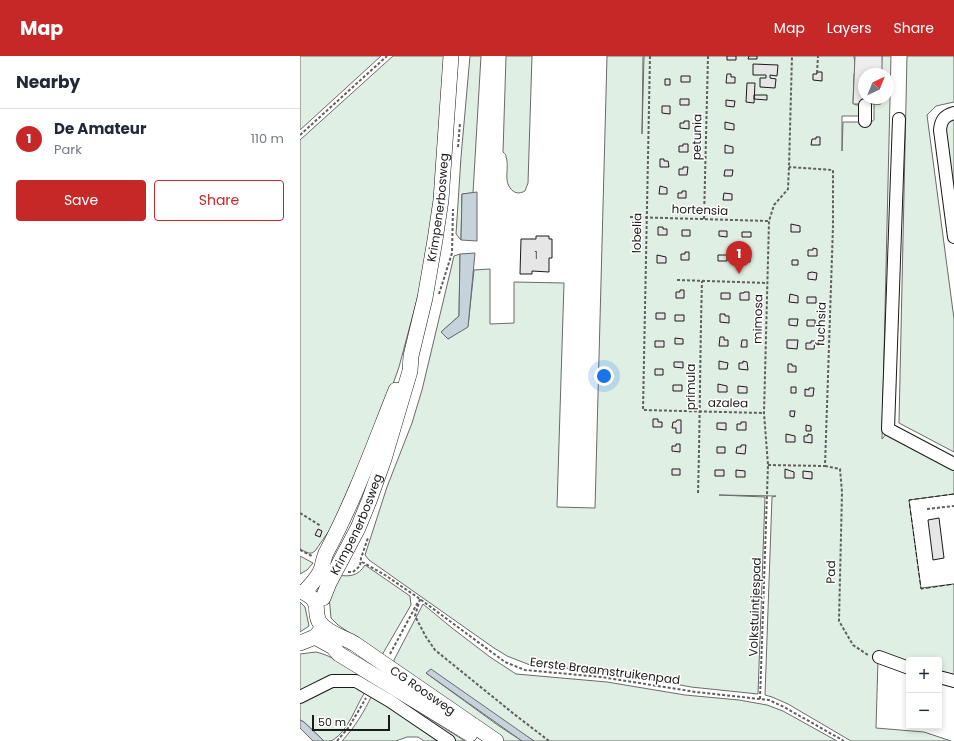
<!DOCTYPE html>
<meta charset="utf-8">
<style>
body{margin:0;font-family:Poppins,sans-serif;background:#f2f2f3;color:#1f2937}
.controls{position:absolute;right:12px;bottom:12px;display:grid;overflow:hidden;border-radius:4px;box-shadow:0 2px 6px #0003}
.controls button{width:36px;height:36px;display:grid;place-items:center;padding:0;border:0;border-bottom:1px solid #e0e1e3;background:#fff;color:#1f2937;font:20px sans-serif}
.compass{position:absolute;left:558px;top:12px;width:36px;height:36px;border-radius:50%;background:#fff;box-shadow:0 2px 6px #0003;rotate:43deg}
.scale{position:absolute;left:12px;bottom:10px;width:78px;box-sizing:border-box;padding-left:4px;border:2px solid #1a1a1a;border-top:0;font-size:11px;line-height:14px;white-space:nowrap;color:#1a1a1a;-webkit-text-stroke:3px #fff;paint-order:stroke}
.you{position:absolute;left:304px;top:320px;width:14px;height:14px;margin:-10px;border:3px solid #fff;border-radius:50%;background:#1a73e8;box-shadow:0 0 0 6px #1a73e833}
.badge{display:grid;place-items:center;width:26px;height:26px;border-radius:50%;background:#c62828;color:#fff;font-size:13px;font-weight:700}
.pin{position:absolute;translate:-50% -33px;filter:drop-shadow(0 1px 2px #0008)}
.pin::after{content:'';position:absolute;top:21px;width:14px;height:12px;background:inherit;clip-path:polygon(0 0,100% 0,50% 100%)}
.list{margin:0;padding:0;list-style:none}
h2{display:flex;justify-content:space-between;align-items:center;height:52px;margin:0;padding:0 16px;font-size:17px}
h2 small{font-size:13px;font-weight:400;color:#747a83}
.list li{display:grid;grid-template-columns:26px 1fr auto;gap:12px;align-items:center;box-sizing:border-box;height:60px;padding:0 16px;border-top:1px solid #e0e1e3}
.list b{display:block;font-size:15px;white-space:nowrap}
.list p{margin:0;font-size:13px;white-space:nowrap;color:#747a83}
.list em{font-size:13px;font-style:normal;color:#747a83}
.actions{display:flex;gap:8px;padding:12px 16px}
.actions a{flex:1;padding:9px 0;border:1px solid #c62828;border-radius:4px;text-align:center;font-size:14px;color:#c62828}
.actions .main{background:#c62828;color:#fff}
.map{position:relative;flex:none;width:654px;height:685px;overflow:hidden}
header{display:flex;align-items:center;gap:24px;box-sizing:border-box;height:56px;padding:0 20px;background:#c62828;color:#fff}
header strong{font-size:19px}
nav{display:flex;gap:22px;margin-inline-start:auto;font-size:14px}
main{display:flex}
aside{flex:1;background:#fff}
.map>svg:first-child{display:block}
.green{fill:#e0efe3;stroke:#6a6a6a}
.parking{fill:#ededed;stroke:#6a6a6a}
.water{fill:#c6d2dc;stroke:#6a6a6a}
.building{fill:#e6e6e6;stroke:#1a1a1a}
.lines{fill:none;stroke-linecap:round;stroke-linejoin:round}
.minor-casing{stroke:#1a1a1a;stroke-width:14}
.major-casing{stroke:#1a1a1a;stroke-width:16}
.path{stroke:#5f5f5f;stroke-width:2;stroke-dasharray:3 2;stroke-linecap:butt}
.minor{stroke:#fff;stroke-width:12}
.major{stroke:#fff;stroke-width:15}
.fence{stroke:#1a1a1a;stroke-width:1;stroke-dasharray:5 2;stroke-linecap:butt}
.labels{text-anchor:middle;stroke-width:3;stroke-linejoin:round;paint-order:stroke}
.number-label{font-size:10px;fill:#4d4d4d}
.street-label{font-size:12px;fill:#1a1a1a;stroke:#fff}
</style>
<header>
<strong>Map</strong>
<nav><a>Map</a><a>Layers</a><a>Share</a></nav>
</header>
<main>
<aside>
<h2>Nearby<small></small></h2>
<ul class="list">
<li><span class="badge">1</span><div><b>De Amateur</b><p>Park</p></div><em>110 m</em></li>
</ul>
<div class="actions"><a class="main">Save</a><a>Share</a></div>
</aside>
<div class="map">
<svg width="654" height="685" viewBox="0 0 654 685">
<rect width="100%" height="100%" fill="#fff"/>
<!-- green -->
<path class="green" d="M0,0H81L0,74Z
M93,0H146L140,75L132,163L119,236L99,311L88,342L40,452L31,472L15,495L12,497H8L0,493V84Z
M170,0H181L173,137L162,138L161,184L156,178L161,101Z
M206,0H232L228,127L225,135C221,137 217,138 213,135C202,126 210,112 206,101C206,98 205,98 203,96Z
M307,0H343L342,78L344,0H554C554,6 558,12 554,18L553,47L556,49H565L562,60H542V95L543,66H571L574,64V48H580L581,42H588V18H581L582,0H591L582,383L587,377L654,414V438L609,444L621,532L654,528V621L639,616V604H609V606L578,604L576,672L624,676L651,685H551L488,648L472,641L465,639L472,441L476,440L419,439L465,441L458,638L391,631L310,616L230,609L207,600L194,592L69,504L65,499L87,431L112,367L122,334L154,200L160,198L159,260L141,276L148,283L168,270L174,214L190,213V268L214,267V226L264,227L257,451L295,452Z
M607,0H654V46L636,50L627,59L654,263V396L599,367Z
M654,60V163L645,70Z
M0,500L13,507L7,514L0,518Z
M65,509L110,540L111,549L82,599L38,569L31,562L29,540L38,519C50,521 58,520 65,509Z
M0,546L5,551L9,570L0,576Z
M123,548L152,572L190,601L216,618L307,626L385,639L439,644L467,649L483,655L537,685H234L126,617L199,670L222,685H201L94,606V604Z
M16,596C33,600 46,610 61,620L60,623L0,636V598Z
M50,627L65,636C56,650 48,675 33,684C30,685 27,685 24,685L4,666L0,664V645L33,628Z
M81,632L165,685H153L80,634Z
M72,639L142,685H124L118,681H107L96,685H42C55,671 64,656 72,639Z"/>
<!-- parking -->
<path class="parking" d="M555,0H582V18H564V42H581V48H553Z"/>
<!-- water -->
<path class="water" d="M177,136V185L161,184L162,138Z
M175,197L168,271L148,283L141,276L159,260L160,198Z
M131,613L234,685H222L126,617Z
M0,664L4,666L24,685H13L0,672Z"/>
<!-- building -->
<path class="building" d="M427,0H436V4H427Z
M449,0H457V3H448Z
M453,8L478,9L477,20L470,19V22L476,23L475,32L460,31V22H466V19H453Z
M517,16H522V25L513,24V18H517Z
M427,18H431V21H435V27H426Z
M381,20H390V26H381Z
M365,23H370V29H365Z
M447,27H455L454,47L446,46Z
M454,39H467V44L454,43Z
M380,43H389V49H380Z
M426,44L435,45L434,51L426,50Z
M362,50H370V58L362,57Z
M384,65H389V73L380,72V67H384Z
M425,66L434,68V74L425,73Z
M516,81H520V89H511L512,83H516Z
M383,88H388V96H379V90H383Z
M425,89L433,91V97H425Z
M360,103H364V105H368L369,111H360Z
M383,111H388L387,119H379V113H383Z
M425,114H433L432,120H424Z
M360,130L367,132V138H359Z
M382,135H386V142H378V137H382Z
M424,137L432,138V144H423Z
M491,168L500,170V176H491Z
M358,171H363V173H367V179H358Z
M382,174H390V180H382Z
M419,175H427V181L419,180Z
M442,176H451V181H442Z
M236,180H249V183H252V202H249V216L232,215V218H220L221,183H236Z
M513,192L517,193V200H508V194H513Z
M385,196H389V204H381V198H385Z
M357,199L366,201V207H357Z
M418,199H427V205H418Z
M442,200H450V206H441Z
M492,204H498V209H492Z
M512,216L517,217L516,224L508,223V217Z
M380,234H384V242H376V236H380Z
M444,236H449V244H440V237H444Z
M421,237H430V243H421Z
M490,238L498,240V247L489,246Z
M507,241H516V247H507Z
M356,257H365V263H356Z
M420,258H425V260H429V267L420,266Z
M375,259H384V265H375Z
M489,263H498L497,270L489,269Z
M507,264H515V270H507Z
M420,281H424V284H428V290H419Z
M375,282L383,283V288H375Z
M442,284H447V291H441Z
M487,284H498L497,293L487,292Z
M355,285H364V291H355Z
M511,285H515L514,293H506V287H511Z
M419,305L428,307L427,313H419Z
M443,305L447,306L448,314L439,313V307H443Z
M374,306H383V312L374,311Z
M488,308H492V310H496V316H488Z
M355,313H363V319H355Z
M418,328L427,330V336H418Z
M373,329H382V335H373Z
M438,330L447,331V337H438Z
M491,331H496V337H491Z
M509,332H514L513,340H505V333L509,334Z
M490,355H495L494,361L490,360Z
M353,363H358V366H362V371H353Z
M377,364H381V377H376V372H372L373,366H376Z
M441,366H446V374H437V368H441Z
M417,367H426V374L417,373Z
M506,369L511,370V375H506Z
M486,378L495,380V386H486Z
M508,378L512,379V387L504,386V380H508Z
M376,388H380V396L372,395V390H376Z
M441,389H446L445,398L436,397L437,391H441Z
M417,391H425V397H417Z
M372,413H380V419H372Z
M485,413L494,416V422H485Z
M415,414H424V420H415Z
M436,414L445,415V421H436Z
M503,415L512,416V423L503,422Z
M639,462L644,502L633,504L628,464Z
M18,473L22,475L20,481L15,479Z"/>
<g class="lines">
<!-- minor casing -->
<g class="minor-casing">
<path id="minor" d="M654,57C644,60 641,64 640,74L654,181
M599,63L588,373L654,408
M565,65V49
M579,601L609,612
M639,621L654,625
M0,641L32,625H56L90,645L149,685"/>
</g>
<!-- major casing -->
<g class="major-casing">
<g id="major">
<path id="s1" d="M3,536C24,546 12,556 20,567C28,578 44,581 55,588L196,685"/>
<path d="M4,536C10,530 17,523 21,514C23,508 23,504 26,497C54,445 74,389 96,334"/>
<path id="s2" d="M23,542L29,527L58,472L69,445L84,403L110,315L111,300L125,242L135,184L141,144L151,0"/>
<path d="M15,581L33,591L39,598L170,678"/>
<path d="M0,587L15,581L22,573"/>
</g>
</g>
<!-- path -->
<path class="path" d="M350,0L343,354L464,357
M517,17L518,0
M0,79L87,0
M158,91L160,67
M330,161L469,165
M404,163L408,0
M377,224L468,227
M139,238L152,197L153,153
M468,409L525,410L533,170V114L489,111
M525,410L540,413L542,436L539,565L553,589L568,599
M398,437C400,366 400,296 402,225
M627,453L654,450
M0,457L21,470
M0,494L12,500
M62,506L85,519L120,543L205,606L225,614L301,621L396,636L469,644L484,651L544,685
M48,516H53L60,510L61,502L68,482
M120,543L115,560L126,581L135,594L214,658L249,685
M90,598L118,546
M460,643L468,409L464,357L469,165L474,149L488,133L489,111L492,0
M37,685L49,671L66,642"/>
<!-- minor -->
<use href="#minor" class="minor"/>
<!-- major -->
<use href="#major" class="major"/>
<!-- fence -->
<path class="fence" d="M654,438L609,444L621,533L654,528"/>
</g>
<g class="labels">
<!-- number labels -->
<g class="number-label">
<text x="236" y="203">1</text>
</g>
<!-- street labels -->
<g class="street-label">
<text transform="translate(397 81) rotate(-89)" y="4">petunia</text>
<text dy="4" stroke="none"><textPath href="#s2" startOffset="410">Krimpenerbosweg</textPath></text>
<text transform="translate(400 154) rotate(2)" y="4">hortensia</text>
<text transform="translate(337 177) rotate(-89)" y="4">lobelia</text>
<text transform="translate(458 263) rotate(-89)" y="4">mimosa</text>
<text transform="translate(521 268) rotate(-88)" y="4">fuchsia</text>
<text transform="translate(391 331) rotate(-90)" y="4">primula</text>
<text transform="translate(428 347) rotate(1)" y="4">azalea</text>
<text dy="4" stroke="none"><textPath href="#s2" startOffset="81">Krimpenerbosweg</textPath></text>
<text transform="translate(531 516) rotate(-89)" y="4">Pad</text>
<text transform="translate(455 551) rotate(-88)" y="4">Volkstuintjespad</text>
<text transform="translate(305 615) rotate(7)" y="4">Eerste Braamstruikenpad</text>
<text dy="4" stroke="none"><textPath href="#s1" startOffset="161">CG Roosweg</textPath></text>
</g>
</g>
</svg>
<div class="controls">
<button>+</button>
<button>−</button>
</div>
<svg class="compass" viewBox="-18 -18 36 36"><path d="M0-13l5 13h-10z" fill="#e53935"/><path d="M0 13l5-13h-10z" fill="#747a83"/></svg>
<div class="scale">50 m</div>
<div class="you"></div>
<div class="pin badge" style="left:439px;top:218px">1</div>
</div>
</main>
